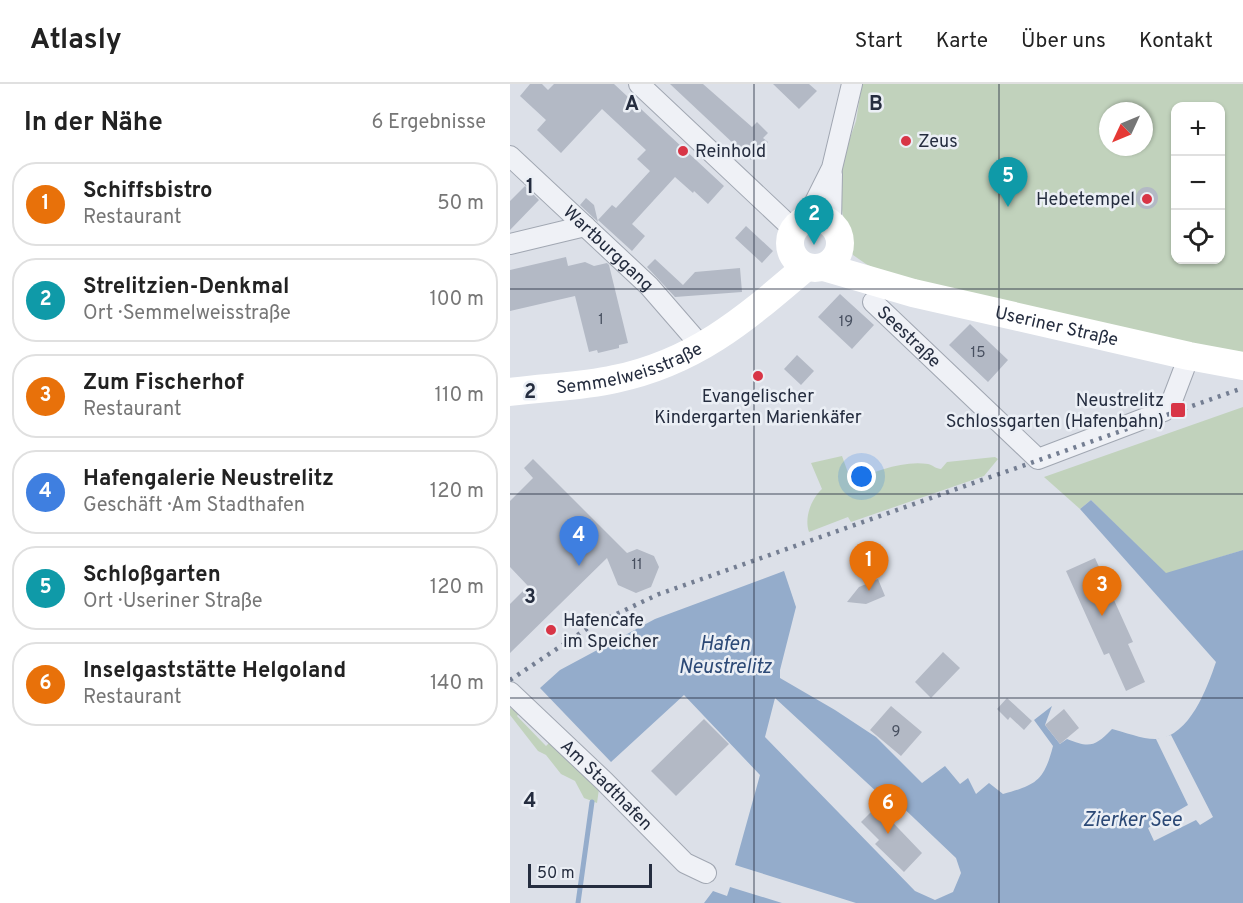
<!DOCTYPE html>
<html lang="de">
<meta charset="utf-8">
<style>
body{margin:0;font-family:Overpass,sans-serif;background:#f6f6f6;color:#222}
.controls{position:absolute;right:18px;top:18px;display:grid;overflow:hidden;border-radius:12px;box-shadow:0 2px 4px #0004}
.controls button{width:54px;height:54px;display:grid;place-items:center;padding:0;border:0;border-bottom:2px solid #e0e0e0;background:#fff;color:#222;font:30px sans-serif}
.compass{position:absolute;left:589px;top:18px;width:54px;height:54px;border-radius:50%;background:#fff;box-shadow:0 2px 4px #0004;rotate:226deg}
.scale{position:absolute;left:18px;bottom:15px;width:124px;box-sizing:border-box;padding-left:6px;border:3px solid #252d3f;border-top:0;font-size:16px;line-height:21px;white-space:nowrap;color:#252d3f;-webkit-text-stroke:4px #ebeff5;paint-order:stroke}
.you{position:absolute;left:352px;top:393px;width:21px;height:21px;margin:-15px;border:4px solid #fff;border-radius:50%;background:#1a73e8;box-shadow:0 0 0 9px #1a73e833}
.badge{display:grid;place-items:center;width:39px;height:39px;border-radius:50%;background:#0b8043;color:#fff;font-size:20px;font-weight:700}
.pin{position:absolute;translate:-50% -50px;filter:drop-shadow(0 2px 3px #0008)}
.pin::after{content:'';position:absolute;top:32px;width:21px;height:18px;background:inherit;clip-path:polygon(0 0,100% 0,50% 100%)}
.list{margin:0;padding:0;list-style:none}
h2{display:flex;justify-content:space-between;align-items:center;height:78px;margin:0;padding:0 24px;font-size:26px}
h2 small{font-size:20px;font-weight:400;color:#767676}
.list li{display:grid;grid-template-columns:39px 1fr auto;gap:18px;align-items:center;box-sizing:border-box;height:84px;margin:0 12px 12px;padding:0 12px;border:2px solid #e0e0e0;border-radius:24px}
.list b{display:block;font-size:22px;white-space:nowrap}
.list p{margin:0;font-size:20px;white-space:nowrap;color:#767676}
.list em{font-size:20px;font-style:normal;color:#767676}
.icon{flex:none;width:33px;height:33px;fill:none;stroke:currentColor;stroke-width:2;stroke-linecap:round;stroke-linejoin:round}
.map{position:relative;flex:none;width:733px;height:819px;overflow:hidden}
header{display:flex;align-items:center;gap:36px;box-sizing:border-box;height:84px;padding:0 30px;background:#fff;border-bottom:2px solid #e0e0e0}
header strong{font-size:28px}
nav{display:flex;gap:33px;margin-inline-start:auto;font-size:21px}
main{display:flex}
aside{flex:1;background:#fff}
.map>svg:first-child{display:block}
.green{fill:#c1d2bc;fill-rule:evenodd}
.water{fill:#94accb;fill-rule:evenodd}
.pier{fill:#dce0e8}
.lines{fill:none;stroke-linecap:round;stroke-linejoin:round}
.stream{stroke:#94accb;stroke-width:5}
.building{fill:#b3b9c5}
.minor-casing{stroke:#a1a7b2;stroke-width:22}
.minor{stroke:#eff1f6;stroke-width:20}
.secondary{stroke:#fff;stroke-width:28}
.rail{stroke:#747e92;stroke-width:4.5;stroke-dasharray:3 6;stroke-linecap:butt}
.grid{fill:none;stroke:#252d3f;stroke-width:1.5;stroke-opacity:0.55}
.poi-dot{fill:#d83546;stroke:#ebeff5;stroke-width:2}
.labels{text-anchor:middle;stroke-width:5;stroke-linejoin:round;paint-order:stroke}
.number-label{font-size:15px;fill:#485060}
.poi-label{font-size:18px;fill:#252d3f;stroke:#ebeff5;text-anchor:start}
.street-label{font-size:18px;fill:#252d3f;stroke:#ebeff5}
.water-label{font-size:20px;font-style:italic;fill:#2c4976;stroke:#ebeff5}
.grid-label{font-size:20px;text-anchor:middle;font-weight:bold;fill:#252d3f;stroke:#ebeff5;stroke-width:5;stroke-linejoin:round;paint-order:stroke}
</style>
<header>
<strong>Atlasly</strong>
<nav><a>Start</a><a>Karte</a><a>Über uns</a><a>Kontakt</a></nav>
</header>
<main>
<aside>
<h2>In der Nähe<small>6 Ergebnisse</small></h2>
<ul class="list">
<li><span class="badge" style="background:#e8710a">1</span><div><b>Schiffsbistro</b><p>Restaurant</p></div><em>50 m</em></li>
<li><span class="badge" style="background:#0f9aa8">2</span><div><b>Strelitzien-Denkmal</b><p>Ort · Semmelweisstraße</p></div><em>100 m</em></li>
<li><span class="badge" style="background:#e8710a">3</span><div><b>Zum Fischerhof</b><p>Restaurant</p></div><em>110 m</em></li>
<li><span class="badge" style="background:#3f7fe0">4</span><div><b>Hafengalerie Neustrelitz</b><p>Geschäft · Am Stadthafen</p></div><em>120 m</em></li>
<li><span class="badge" style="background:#0f9aa8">5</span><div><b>Schloßgarten</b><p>Ort · Useriner Straße</p></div><em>120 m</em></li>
<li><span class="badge" style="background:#e8710a">6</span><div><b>Inselgaststätte Helgoland</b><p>Restaurant</p></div><em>140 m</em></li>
</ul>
</aside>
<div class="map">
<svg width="733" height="819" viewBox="0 0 733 819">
<rect width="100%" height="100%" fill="#dce0e8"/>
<!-- green -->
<path class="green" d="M352,0H733V271L386,195L356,180L343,171L336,154L327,91L346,37ZM666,22H710V176H666ZM598,27H634V63H598Z
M733,323V466L656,490L581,416L570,425L534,393Z
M332,372L341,397C364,388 393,376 418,380C423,381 426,385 431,385L437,378L485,373L488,375L474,392L341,438L338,433L299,448C294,434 301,415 312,405L301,379Z
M0,624L9,629L7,632L36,662L41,657L89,705L87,719L74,714L65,697L51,690L36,671L28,667L0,631Z"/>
<!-- water -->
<path class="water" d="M581,416L656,489L733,466V819H346L225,781L250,691L174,611L101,678L30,604L50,586L145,535L274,487L286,523L270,586V594L325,626L366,653L412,699L435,682L450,700L458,694L466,710L479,699L493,710C526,701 534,697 543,662L524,636L542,622L535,641L550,660L557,655C579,664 585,663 602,645C614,648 635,656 647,655C680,652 697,604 706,578L570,425ZM265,614L368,709L385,716L446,774L451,789L443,808L425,816L405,807L255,653Z
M220,803L272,819H194L203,807L217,812Z"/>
<!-- pier -->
<path class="pier" d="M661,651L703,733L690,741L686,736L644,757L638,744L678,721L646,655Z"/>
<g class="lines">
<!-- stream -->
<path class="stream" d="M68,819L82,718"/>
</g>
<!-- building -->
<path class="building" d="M20,0H32L38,6L44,0H104L214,102L198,120L184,107L183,109L165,93L122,140L135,152L122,167L88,136L102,121L106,124L140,87L127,75L136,66L92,25L51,69L27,46L36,36L10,12Z
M160,0H193L242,43L247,38L258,49L253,54L258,58L241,76Z
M263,0H299L307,7L289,25Z
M15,102L29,116L0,146V117Z
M626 114a11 11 0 1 1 22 0a11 11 0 1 1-22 0Z
M76,114L84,121L88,138L70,121Z
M236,142L263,167L252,179L225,154Z
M56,173L58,182L75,178L84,182L97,179L99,181L118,259L109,261V264L88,269L87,266L79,268L65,212L0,227V186Z
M145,175L173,201L185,188L230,184L232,208L165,213L137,183Z
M330,210L364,241L342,265L308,233Z
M460,240L498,276L478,298L439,261Z
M287,271L304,287L291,301L274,285Z
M23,375L117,469L127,465L144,472L149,483L141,503L126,509L108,501L97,474L0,569V520L18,502L0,483V417L23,394L14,384Z
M585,474L623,558L618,560L635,598L616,607L599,569L594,571L556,487Z
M368,495L375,512L356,520L337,518L349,503Z
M433,568L450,584L421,614L405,598Z
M497,614L522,637L514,646L500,633L498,636L487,625Z
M381,622L412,648L391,672L360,646Z
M554,625L569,644L550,660L535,641Z
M194,635L219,660L166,712L141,687Z
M367,722L412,769L394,788L365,760L369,756L351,738Z"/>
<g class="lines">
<!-- minor casing -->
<g class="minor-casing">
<g id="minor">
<path d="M129,0L283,145"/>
<path id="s1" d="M0,72L139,202L192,263"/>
<path d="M297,134L322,84L342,0"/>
<path d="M321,138L322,90"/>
<path d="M0,160L75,142"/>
<path id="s2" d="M363,218L528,375L654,327L663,314L679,272"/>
<path id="s3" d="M0,608L94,697L175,779L196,789"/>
</g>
</g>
<!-- minor -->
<use href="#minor" class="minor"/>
<!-- secondary -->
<g class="secondary">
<circle cx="305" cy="159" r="25"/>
<path id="s4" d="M314,183L403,209L679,272L733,282"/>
<path id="s5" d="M0,308C35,303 70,303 105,295C186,278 235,235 296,183"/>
</g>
<!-- rail -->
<path class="rail" d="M0,596L81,542L149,510L733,304"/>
</g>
<!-- grid -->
<path class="grid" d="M244,0V819M489,0V819M0,205H733M0,410H733M0,614H733"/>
<!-- markers -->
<g class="poi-dot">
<circle cx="396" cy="57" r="6"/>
<circle cx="173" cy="67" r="6"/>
<circle cx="637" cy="115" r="6"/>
<circle cx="248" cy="292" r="6"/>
<rect x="660" y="318" width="16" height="16" rx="3"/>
<circle cx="41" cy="546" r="6"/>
</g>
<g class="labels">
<!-- number labels -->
<g class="number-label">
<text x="91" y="240">1</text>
<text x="336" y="242">19</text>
<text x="468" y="273">15</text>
<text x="127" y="485">11</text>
<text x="386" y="652">9</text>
</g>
<!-- poi labels -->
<g class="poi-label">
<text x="408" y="63">Zeus</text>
<text x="185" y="73">Reinhold</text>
<text x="625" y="121" text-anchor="end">Hebetempel</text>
<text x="248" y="318" text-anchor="middle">Evangelischer<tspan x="248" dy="21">Kindergarten Marienkäfer</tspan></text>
<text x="654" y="322" text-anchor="end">Neustrelitz<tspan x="654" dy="21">Schlossgarten (Hafenbahn)</tspan></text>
<text x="53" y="542">Hafencafe<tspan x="53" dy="21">im Speicher</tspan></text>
</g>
<!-- street labels -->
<g class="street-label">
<text dy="6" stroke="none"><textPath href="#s1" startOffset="135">Wartburggang</textPath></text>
<text dy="6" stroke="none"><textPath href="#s4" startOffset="240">Useriner Straße</textPath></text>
<text dy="6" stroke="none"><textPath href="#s2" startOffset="50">Seestraße</textPath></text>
<text dy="6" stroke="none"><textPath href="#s5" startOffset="122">Semmelweisstraße</textPath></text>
<text dy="6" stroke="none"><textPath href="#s3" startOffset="134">Am Stadthafen</textPath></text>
</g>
<!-- water labels -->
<g class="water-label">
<text x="215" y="566">Hafen<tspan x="215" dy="23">Neustrelitz</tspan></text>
<text x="622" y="742">Zierker See</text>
</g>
</g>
<g class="grid-label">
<text x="122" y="26">A</text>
<text x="366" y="26">B</text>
<text x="20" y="109">1</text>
<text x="20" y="314">2</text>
<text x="20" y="519">3</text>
<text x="20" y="723">4</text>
</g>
</svg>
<div class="controls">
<button>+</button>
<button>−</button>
<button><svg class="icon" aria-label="locate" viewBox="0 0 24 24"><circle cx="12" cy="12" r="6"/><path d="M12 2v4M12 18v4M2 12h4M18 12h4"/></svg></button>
</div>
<svg class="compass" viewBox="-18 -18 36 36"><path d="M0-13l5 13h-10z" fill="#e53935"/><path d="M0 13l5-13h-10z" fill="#767676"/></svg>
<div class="scale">50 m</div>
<div class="you"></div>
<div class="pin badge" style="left:359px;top:507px;background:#e8710a">1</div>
<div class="pin badge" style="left:304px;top:161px;background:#0f9aa8">2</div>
<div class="pin badge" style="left:592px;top:532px;background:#e8710a">3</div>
<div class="pin badge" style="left:69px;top:482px;background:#3f7fe0">4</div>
<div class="pin badge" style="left:498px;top:123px;background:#0f9aa8">5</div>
<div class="pin badge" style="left:378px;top:750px;background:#e8710a">6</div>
</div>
</main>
